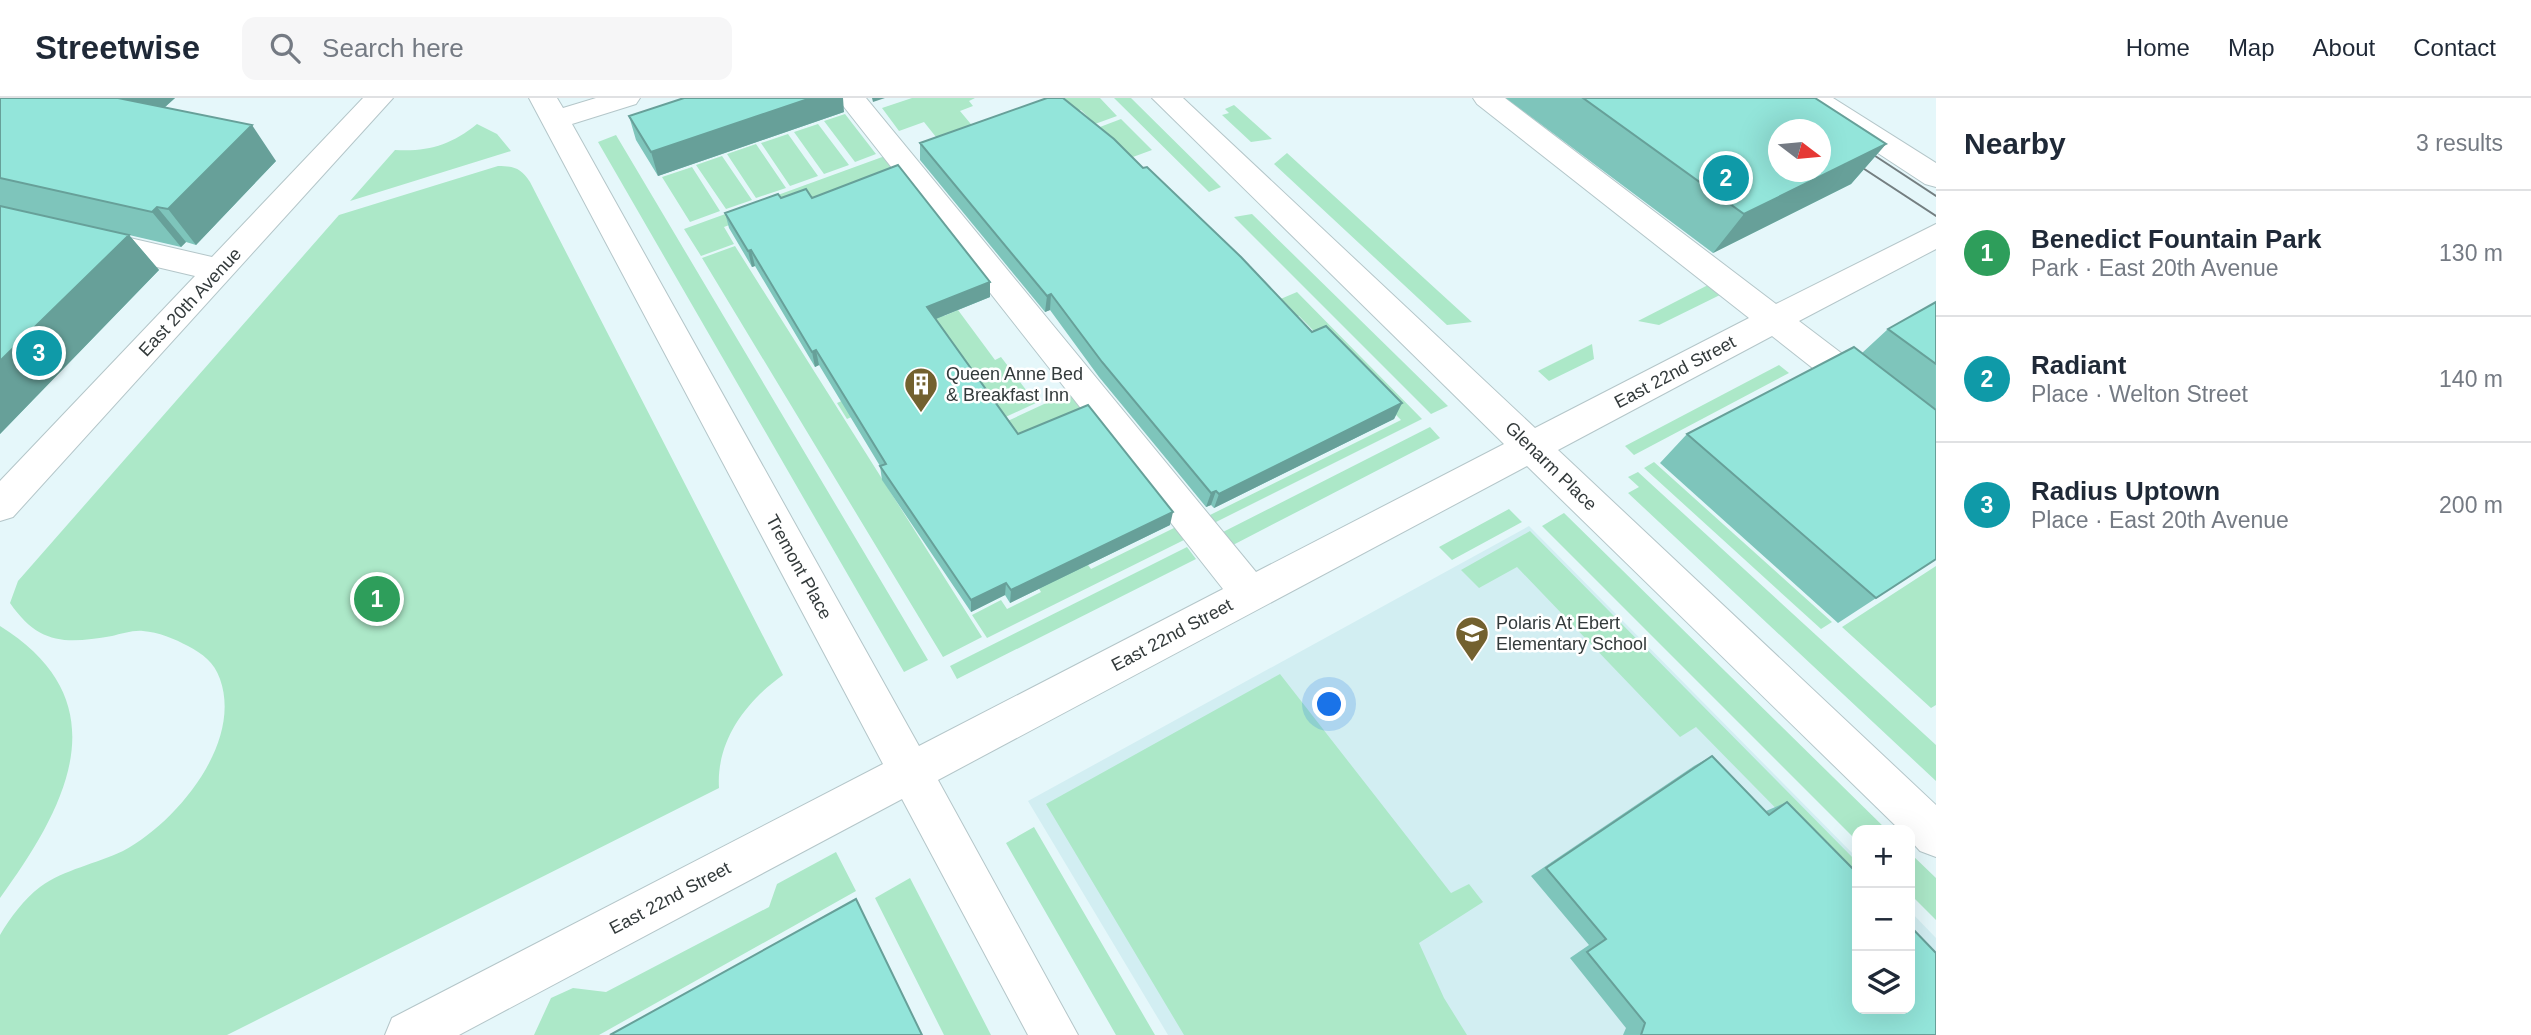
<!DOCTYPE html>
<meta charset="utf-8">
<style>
body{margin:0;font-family:Helvetica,sans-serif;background:#f6f6f7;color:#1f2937}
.controls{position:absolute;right:21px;bottom:21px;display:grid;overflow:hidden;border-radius:14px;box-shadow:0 7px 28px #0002}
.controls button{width:63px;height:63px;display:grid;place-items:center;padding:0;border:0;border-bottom:2px solid #e0e1e3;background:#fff;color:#1f2937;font:35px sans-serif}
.compass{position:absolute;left:1768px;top:21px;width:63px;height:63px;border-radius:50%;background:#fff;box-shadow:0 7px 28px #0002;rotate:106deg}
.you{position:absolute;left:1330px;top:607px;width:24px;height:24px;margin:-18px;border:5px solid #fff;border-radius:50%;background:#1a73e8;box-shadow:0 0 0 10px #1a73e833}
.badge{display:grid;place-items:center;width:46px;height:46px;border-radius:50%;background:#ea580c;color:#fff;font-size:23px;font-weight:700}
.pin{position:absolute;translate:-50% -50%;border:4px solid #fff;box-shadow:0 2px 7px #0006}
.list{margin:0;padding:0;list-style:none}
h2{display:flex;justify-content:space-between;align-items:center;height:91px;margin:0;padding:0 28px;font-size:30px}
h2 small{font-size:23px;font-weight:400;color:#747a83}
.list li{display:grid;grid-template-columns:46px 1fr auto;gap:21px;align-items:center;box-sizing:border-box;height:126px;padding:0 28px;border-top:2px solid #e0e1e3}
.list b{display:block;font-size:26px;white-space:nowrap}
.list p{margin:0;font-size:23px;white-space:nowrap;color:#747a83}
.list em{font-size:23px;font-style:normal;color:#747a83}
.icon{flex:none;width:38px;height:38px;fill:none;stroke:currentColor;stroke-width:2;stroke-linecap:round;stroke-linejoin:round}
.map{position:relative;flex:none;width:1936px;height:937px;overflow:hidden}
header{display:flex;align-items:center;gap:42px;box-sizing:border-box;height:98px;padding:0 35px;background:#fff;border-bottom:2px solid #e0e1e3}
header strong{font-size:33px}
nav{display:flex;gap:38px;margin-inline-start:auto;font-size:24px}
.search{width:490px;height:63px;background:#f6f6f7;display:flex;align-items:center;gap:18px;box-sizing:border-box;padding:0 24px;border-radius:14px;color:#747a83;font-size:26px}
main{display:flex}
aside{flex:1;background:#fff}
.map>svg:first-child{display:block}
.built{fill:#d2eef2}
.green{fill:#ace8c8}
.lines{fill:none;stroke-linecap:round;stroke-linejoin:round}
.minor-casing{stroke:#b4c6c9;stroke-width:2}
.minor{fill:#fff;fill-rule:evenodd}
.tram{stroke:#747f81;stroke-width:2}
.wall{fill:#7ec5bb}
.shaded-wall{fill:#67a099}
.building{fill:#93e5da;stroke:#67a099;stroke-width:2;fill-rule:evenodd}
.labels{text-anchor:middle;stroke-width:5;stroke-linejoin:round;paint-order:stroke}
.street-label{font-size:18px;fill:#333a3b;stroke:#fff}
.poi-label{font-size:18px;fill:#333a3b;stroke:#fff;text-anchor:start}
</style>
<header>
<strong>Streetwise</strong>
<div class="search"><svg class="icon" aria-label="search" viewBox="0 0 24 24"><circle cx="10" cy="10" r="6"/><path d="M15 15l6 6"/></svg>Search here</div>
<nav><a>Home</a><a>Map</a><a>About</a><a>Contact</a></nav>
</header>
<main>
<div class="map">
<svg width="1936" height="937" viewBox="0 0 1936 937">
<rect width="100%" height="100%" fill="#e5f7fa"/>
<!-- built -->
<path class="built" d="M1529,428L1857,760V911H1910V813L1936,840V937H1168L1028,703Z"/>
<!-- green -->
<path class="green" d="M912,0H975L969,3L973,8L960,13L975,31L940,44L924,24L899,33L882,10Z
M1058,0H1100L1117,18L1095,26L1081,12L1070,16Z
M1114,0H1131L1221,89L1209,94Z
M1234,7L1272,41L1251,44L1222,17L1229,15L1225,11Z
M845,16L876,56L855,64L824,23Z
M1121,21L1152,52L1122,63L1092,32Z
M477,26L497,36L511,53L350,103L395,52C428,54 451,47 477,26Z
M818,26L849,67L824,76L794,34Z
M788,36L818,78L790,88L761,45Z
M616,37L928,562L904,574L598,44Z
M756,46L786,90L756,100L727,56Z
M1287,55L1472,224L1447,227L1274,66Z
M722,58L752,102L726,111L696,67Z
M885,58L907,85L781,108L724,129L734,146L701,158L684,131Z
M498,68C514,68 521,70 530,84L783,577C746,603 716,643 719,690L227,937H0V837C10,820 24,801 40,789C65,771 96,766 123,753C176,725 243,645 220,581C214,564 203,556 188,548C175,541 158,534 143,533C133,532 121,536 112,538C66,546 39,547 10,505L18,483L339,117Z
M692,69L720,113L690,124L662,79Z
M1252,116L1448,308L1431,316L1234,119Z
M735,148L982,539L943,559L702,160Z
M1710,186L1722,196L1659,227L1638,223Z
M1297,194L1422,321L1214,425L1208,418L1401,322L1299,218L1285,224L1269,206Z
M929,197L944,218L958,212L995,262L1001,259L1036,305L999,322L942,280L847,321L837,305L938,262Z
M1592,246L1594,261L1549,283L1538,273Z
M1779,267L1789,275L1634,357L1625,348Z
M1070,294L1087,316L1021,379L999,327Z
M1430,329L1440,340L1233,447L1223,434Z
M1654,364L1832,524L1821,531L1644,370Z
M1638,374L1936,647V683L1628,395L1639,389L1628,379Z
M1509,411L1522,424L1452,462L1439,449Z
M1564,415L1887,732H1857V743L1542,428Z
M1176,429L1186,441L987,540L972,517L1001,502L1007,511L1041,494L1037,487L1068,440L1091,471Z
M1530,433L1857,764V793L1696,629L1680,639L1517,469L1479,490L1461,472Z
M1187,449L1196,461L957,581L950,568Z
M1936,468V607L1931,610L1842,529Z
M0,528C122,604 67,708 0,800Z
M1280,576L1451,795L1469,786L1483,804L1419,845L1444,900L1467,937H1184L1046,706Z
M1034,729L1155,937H1116L1006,745Z
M836,754L856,793L599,937H534L551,900L573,890L606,894L769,809L777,786Z
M1910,755L1936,780V822L1910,796Z
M910,780L991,937H944L875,800Z"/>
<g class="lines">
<!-- minor casing -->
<g class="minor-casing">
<path id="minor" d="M363,0H393L13,419L0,423V383L195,178L0,132V110L212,159Z
M529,0H557L563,10L596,0H640L636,6L572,26L919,648L1223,491L837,0H866L1256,474L1504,346L1152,0H1183L1535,330L1749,220L1477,6L1473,0H1505L1776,206L1936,126V151L1799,223L1936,327V361L1923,357L1772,238L1558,352L1936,707V759L1920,753L1910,742V732H1900L1527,368L938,682L1078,937H1028L902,701L459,937H385L392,920L883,666Z
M1799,0H1833L1936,65V89L1925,86L1803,6Z"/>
</g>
<!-- minor -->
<use href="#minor" class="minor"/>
<!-- tram -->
<path class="tram" d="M1820,42L1936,118
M1860,48L1936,98"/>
</g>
<!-- wall -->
<path class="wall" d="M0,0H175L164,10L276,63L196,147L186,144L181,149L129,137L159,172L0,336Z
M1506,0H1815L1886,46L1851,86L1713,155Z
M844,14L658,78L636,42L629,18Z
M920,45L1143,70L1312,234L1402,305L1394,321L1214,410L1211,407L1206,409L1099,279L1050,212L1045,214L920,62Z
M781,100H812L990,184V199L936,221L1018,336L1170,427L1010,505L1005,497L971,514L882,382L880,368L819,267L815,269L755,168L752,169L729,130L725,115Z
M1936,204V461L1838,525L1660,365L1687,336L1862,255L1888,231Z
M1712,658L1766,713L1787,704L1936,937H1623L1626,930L1570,860L1589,847L1531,778L1694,668Z"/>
<!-- shaded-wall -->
<path class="shaded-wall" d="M110,0H175L137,34Z
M811,0H843L844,14L658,78L651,54Z
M872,0H885L873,4Z
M252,27L276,63L196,147L168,111Z
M1886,46L1851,86L1713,155L1744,116Z
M157,109L186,144L181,149L152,114Z
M129,137L159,172L0,336V263Z
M751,152L755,168L752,169L748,153Z
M990,184V199L928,224L927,209Z
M1051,196L1050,212L1045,214L1047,198Z
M816,252L819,267L815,269L812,254Z
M1402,305L1394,321L1214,410L1219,396Z
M1216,393L1211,407L1206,409L1211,395Z
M1173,414L1170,427L1010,505L1011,492Z
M1006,485L1005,497L971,514V502Z"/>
<!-- building -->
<path class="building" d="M0,0H118L252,27L168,111L157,109L152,114L0,80Z
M684,0H811L651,54L629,18Z
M1047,0H1063L1114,41L1143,70L1147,69L1241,159L1312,234L1326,228L1402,305L1219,396L1216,393L1211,395L1102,264L1051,196L1047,198L920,45Z
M1583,0H1815L1886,46L1744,116ZM1779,32H1821V74H1779Z
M898,67L990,184L927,209L1018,336L1088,307L1173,414L1011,492L1006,485L971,502L880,368L886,366L816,252L812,254L751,152L748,153L725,115L778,96L781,100L806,91L812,100Z
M0,108L129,137L0,263Z
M1936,204V266L1888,231Z
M1854,249L1936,312V461L1876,500L1687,336Z
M1712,658L1769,717L1787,704L1857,775V911H1910V828L1936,855V937H1641L1645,925L1587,854L1606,841L1546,770Z
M856,801L922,937H610Z"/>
<!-- icons -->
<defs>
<g id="building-pin" transform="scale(1.75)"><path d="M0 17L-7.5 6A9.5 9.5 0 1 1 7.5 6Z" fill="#73612f" stroke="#fff"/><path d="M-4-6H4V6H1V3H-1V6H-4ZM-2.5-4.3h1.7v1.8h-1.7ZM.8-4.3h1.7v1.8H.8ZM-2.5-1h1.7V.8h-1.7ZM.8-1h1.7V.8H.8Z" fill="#fff"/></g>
<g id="school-pin" transform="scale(1.75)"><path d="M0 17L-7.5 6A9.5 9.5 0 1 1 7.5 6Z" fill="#73612f" stroke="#fff"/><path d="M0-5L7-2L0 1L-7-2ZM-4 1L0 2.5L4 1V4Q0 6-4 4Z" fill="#fff"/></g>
</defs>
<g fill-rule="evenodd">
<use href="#building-pin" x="921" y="286"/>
<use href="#school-pin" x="1472" y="535"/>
</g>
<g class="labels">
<!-- street labels -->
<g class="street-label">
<text transform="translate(190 204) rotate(-47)" y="6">East 20th Avenue</text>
<text transform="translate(1675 274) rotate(-28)" y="6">East 22nd Street</text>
<text transform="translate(1551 368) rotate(44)" y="6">Glenarm Place</text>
<text transform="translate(799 469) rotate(61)" y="6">Tremont Place</text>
<text transform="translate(1172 537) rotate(-28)" y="6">East 22nd Street</text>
<text transform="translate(670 800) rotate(-28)" y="6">East 22nd Street</text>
</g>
<!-- poi labels -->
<g class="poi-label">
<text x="946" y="282">Queen Anne Bed<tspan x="946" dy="21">&amp; Breakfast Inn</tspan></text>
<text x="1496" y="531">Polaris At Ebert<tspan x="1496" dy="21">Elementary School</tspan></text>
</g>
</g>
</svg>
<div class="controls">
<button>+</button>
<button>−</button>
<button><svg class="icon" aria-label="layers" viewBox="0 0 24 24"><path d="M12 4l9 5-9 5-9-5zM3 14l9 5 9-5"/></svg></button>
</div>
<svg class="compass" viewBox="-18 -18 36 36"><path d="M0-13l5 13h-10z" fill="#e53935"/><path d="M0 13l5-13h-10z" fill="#747a83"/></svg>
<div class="you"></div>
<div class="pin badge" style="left:377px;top:501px;background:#2e9e5b">1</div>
<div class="pin badge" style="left:1726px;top:80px;background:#0f9aa8">2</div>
<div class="pin badge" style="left:39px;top:255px;background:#0f9aa8">3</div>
</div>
<aside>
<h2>Nearby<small>3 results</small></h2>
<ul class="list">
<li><span class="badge" style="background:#2e9e5b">1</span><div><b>Benedict Fountain Park</b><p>Park · East 20th Avenue</p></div><em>130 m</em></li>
<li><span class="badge" style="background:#0f9aa8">2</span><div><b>Radiant</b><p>Place · Welton Street</p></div><em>140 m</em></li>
<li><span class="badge" style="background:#0f9aa8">3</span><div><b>Radius Uptown</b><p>Place · East 20th Avenue</p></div><em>200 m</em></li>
</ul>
</aside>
</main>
